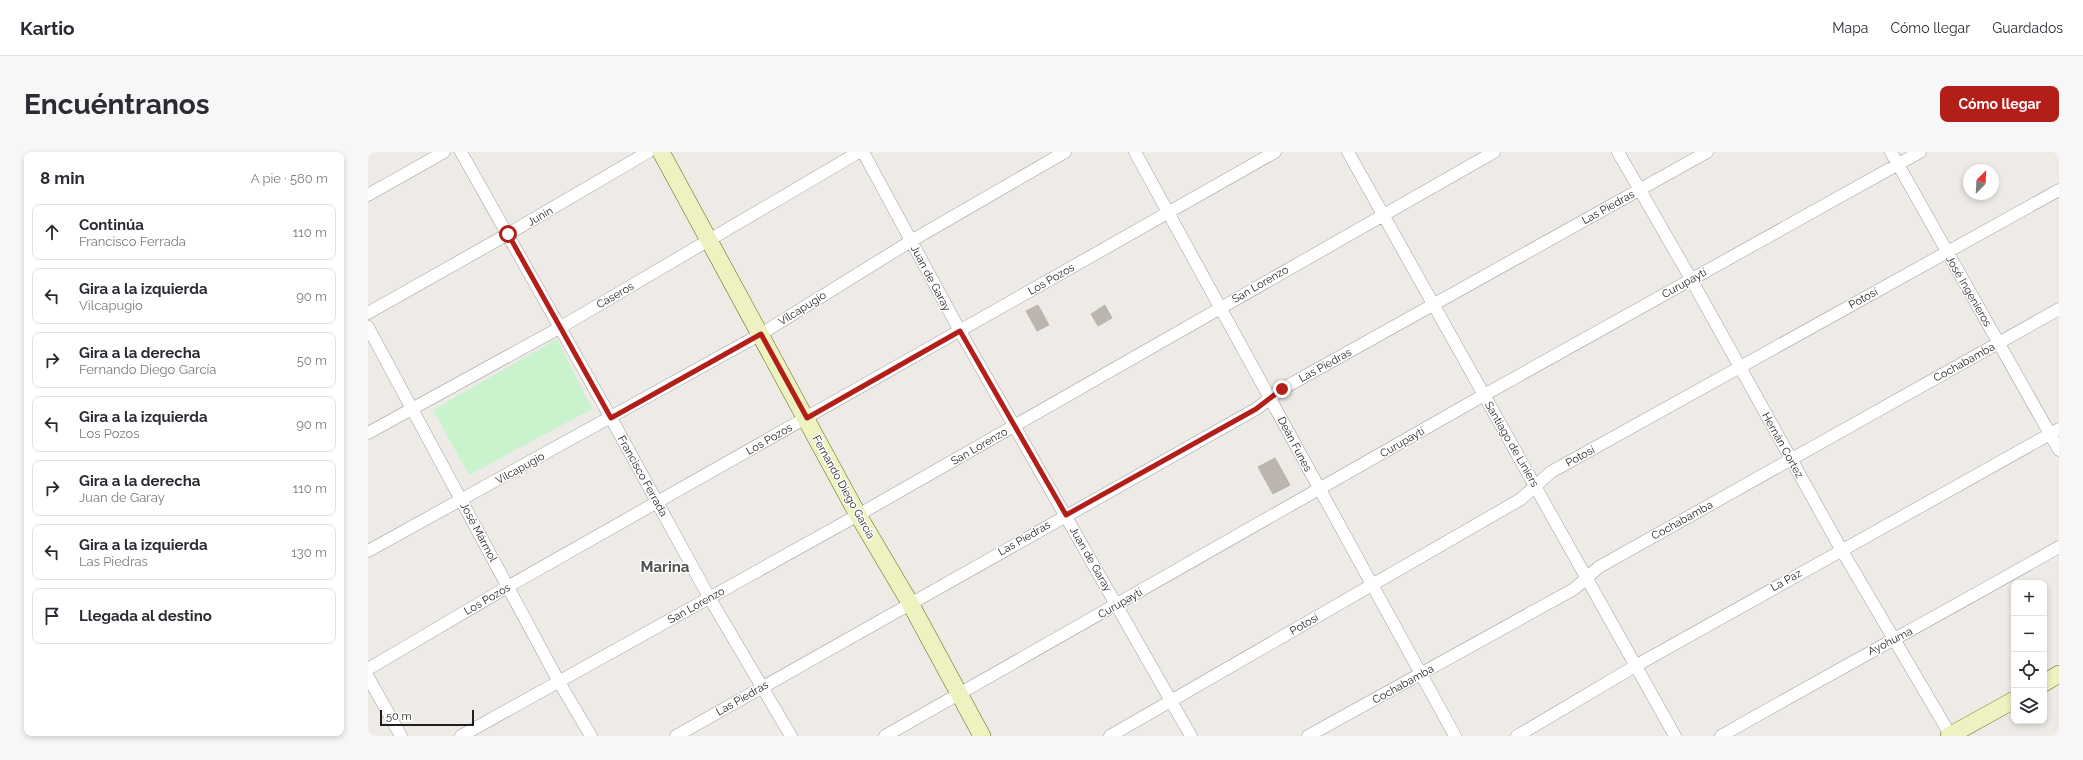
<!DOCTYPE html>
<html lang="es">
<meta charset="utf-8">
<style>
body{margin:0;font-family:Raleway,sans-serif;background:#f7f7f7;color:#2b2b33}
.controls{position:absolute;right:12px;bottom:12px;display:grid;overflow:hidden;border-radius:8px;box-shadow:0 2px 6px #0003}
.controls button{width:36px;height:36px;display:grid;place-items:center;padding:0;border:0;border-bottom:1px solid #e1e1e2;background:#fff;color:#2b2b33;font:20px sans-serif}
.compass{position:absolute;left:1595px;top:12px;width:36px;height:36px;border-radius:50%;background:#fff;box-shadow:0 2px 6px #0003;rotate:24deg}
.scale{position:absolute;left:12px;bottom:10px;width:94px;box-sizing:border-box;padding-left:4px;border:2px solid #1e1e1e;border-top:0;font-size:11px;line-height:14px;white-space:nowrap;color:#1e1e1e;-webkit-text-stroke:3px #fff;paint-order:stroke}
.stop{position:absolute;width:12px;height:12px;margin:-9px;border:3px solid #b41e19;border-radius:50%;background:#fff}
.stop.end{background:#b41e19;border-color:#fff;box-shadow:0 1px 4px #0008}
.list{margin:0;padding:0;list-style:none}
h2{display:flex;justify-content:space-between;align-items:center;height:52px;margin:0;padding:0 16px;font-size:17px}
h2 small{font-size:13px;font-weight:400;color:#7c7c81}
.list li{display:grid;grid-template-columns:26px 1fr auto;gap:12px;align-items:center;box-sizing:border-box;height:56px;margin:0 8px 8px;padding:0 8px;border:1px solid #e1e1e2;border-radius:8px}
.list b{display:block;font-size:15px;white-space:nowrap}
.list p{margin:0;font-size:13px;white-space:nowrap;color:#7c7c81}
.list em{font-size:13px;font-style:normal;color:#7c7c81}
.icon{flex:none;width:22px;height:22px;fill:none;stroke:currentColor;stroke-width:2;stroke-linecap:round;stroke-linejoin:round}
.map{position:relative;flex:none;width:1691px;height:584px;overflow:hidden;border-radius:8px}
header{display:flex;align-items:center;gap:24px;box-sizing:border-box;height:56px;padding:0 20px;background:#fff;border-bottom:1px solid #e1e1e2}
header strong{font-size:19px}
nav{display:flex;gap:22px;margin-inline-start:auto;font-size:14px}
.intro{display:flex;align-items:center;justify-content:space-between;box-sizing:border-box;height:96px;padding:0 24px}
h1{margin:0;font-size:28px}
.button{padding:10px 18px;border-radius:8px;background:#b41e19;color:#fff;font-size:14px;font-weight:700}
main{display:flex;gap:24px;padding:0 24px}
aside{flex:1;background:#fff;border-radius:8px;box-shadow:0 2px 6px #0003}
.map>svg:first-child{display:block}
.park{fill:#c8f3cd}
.building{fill:#bbb4af;stroke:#beb3aa}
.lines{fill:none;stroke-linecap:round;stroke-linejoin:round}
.minor-casing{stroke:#9f9f9f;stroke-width:13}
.secondary-casing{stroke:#5c6812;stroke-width:18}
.minor{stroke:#fff;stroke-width:12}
.secondary{stroke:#edf2c0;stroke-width:17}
.route{stroke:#b41e19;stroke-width:5}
.labels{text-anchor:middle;stroke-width:3;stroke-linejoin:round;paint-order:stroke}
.street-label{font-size:11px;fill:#1e1e1e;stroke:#fff}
.district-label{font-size:15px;font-weight:bold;fill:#515151;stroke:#fff}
</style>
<header>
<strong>Kartio</strong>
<nav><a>Mapa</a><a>Cómo llegar</a><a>Guardados</a></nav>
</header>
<div class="intro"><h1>Encuéntranos</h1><a class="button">Cómo llegar</a></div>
<main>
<aside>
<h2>8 min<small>A pie · 580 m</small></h2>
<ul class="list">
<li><svg class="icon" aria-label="ahead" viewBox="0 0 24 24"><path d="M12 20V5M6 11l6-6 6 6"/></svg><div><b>Continúa</b><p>Francisco Ferrada</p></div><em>110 m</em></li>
<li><svg class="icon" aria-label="left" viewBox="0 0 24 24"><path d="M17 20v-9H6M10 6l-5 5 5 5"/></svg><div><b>Gira a la izquierda</b><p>Vilcapugio</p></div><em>90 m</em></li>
<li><svg class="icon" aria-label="right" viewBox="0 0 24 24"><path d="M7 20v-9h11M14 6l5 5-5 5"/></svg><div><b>Gira a la derecha</b><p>Fernando Diego García</p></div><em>50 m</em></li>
<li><svg class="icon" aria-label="left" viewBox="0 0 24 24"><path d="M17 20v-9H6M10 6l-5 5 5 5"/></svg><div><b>Gira a la izquierda</b><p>Los Pozos</p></div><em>90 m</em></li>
<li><svg class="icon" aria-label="right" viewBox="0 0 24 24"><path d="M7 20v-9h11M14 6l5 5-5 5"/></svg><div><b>Gira a la derecha</b><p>Juan de Garay</p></div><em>110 m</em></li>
<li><svg class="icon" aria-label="left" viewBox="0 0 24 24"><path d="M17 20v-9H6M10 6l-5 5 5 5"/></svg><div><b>Gira a la izquierda</b><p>Las Piedras</p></div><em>130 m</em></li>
<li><svg class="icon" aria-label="arrive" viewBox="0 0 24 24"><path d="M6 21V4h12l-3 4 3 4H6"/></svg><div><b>Llegada al destino</b></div></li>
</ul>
</aside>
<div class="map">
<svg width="1691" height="584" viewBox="0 0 1691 584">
<rect width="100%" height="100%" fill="#eeebe6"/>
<!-- park -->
<path class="park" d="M189,187L224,257L101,323L65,258Z"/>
<!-- building -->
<path class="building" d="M670,153L681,173L669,179L658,159Z
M737,153L744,166L730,174L723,162Z
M907,306L922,333L905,342L890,315Z"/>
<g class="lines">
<!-- minor casing -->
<g class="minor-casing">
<path id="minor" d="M93,0L243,266L341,445L423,584
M495,0L592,179L823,584
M767,0L1087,584
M980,0L1307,584
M1250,0L1323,127L1473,397L1583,584
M1523,0L1691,298
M0,43L76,0
M0,161L140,82L280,0
M0,175L191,530L223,584
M0,281L193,175L491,0
M0,399L393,182L543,89L697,0
M0,517L141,434L907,0
M0,525L33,584
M93,584L490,363L1126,0
M308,584L888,257L914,237L1339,0
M517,584L1116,243L1552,0
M742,584L1153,347L1183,320L1691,38
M940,584L1206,437L1231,415L1691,157
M1149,584L1269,513L1691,277
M1353,584C1465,520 1579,459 1691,395"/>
</g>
<!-- secondary casing -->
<g class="secondary-casing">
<path id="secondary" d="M293,0L490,363L542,451L614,584
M1676,531L1691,522
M1581,584L1646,548"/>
</g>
<!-- minor -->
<use href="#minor" class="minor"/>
<!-- secondary -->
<use href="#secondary" class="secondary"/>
</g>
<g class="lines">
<!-- route -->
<path class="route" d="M140,82L243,266L393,182L439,266L592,179L698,363L888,257L914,237"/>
</g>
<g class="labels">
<!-- street labels -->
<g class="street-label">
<text transform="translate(1240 55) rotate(-29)" y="4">Las Piedras</text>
<text transform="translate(172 64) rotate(-30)" y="4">Junin</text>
<text transform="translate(563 126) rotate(62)" y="4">Juan de Garay</text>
<text transform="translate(683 127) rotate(-30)" y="4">Los Pozos</text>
<text transform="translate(1316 131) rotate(-29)" y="4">Curupaytí</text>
<text transform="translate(892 132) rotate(-30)" y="4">San Lorenzo</text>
<text transform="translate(1601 139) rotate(60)" y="4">José Ingenieros</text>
<text transform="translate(247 143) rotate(-30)" y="4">Caseros</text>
<text transform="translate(1495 146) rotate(-29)" y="4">Potosí</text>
<text transform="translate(434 156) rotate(-32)" y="4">Vilcapugio</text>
<text transform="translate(1596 210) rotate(-29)" y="4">Cochabamba</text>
<text transform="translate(957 213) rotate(-29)" y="4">Las Piedras</text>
<text transform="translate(401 287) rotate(-30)" y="4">Los Pozos</text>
<text transform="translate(1034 290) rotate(-30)" y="4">Curupaytí</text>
<text transform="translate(927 292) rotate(62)" y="4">Deán Funes</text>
<text transform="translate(1144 292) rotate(60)" y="4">Santiago de Liniers</text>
<text transform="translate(1415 293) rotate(61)" y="4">Hernán Cortez</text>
<text transform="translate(611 294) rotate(-30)" y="4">San Lorenzo</text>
<text transform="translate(1212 304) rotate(-29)" y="4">Potosí</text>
<text transform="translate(152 316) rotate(-29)" y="4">Vilcapugio</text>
<text transform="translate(275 324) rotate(61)" y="4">Francisco Ferrada</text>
<text transform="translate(476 335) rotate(61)" y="4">Fernando Diego García</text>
<text transform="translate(1314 368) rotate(-29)" y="4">Cochabamba</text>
<text transform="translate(111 380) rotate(62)" y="4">José Mármol</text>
<text transform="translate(656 386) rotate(-30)" y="4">Las Piedras</text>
<text transform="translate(723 407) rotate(60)" y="4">Juan de Garay</text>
<text transform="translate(1418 428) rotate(-29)" y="4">La Paz</text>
<text transform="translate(119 447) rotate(-30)" y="4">Los Pozos</text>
<text transform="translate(752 451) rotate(-30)" y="4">Curupaytí</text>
<text transform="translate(328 453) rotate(-29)" y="4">San Lorenzo</text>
<text transform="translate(936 472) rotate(-30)" y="4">Potosí</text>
<text transform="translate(1522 489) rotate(-27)" y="4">Ayohuma</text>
<text transform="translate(1035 532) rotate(-29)" y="4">Cochabamba</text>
<text transform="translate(374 546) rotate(-30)" y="4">Las Piedras</text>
</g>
<!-- district labels -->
<g class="district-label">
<text x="297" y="420">Marina</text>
</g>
</g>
</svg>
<div class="controls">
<button>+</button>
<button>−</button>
<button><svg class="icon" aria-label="locate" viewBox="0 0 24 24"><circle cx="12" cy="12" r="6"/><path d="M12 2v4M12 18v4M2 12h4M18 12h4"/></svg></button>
<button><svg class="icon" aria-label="layers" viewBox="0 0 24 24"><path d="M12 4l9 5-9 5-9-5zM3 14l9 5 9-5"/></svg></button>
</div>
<svg class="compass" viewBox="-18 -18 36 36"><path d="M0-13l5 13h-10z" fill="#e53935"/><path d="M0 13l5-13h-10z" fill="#7c7c81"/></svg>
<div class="scale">50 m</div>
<div class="stop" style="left:140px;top:82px"></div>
<div class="stop end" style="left:914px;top:237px"></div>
</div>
</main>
